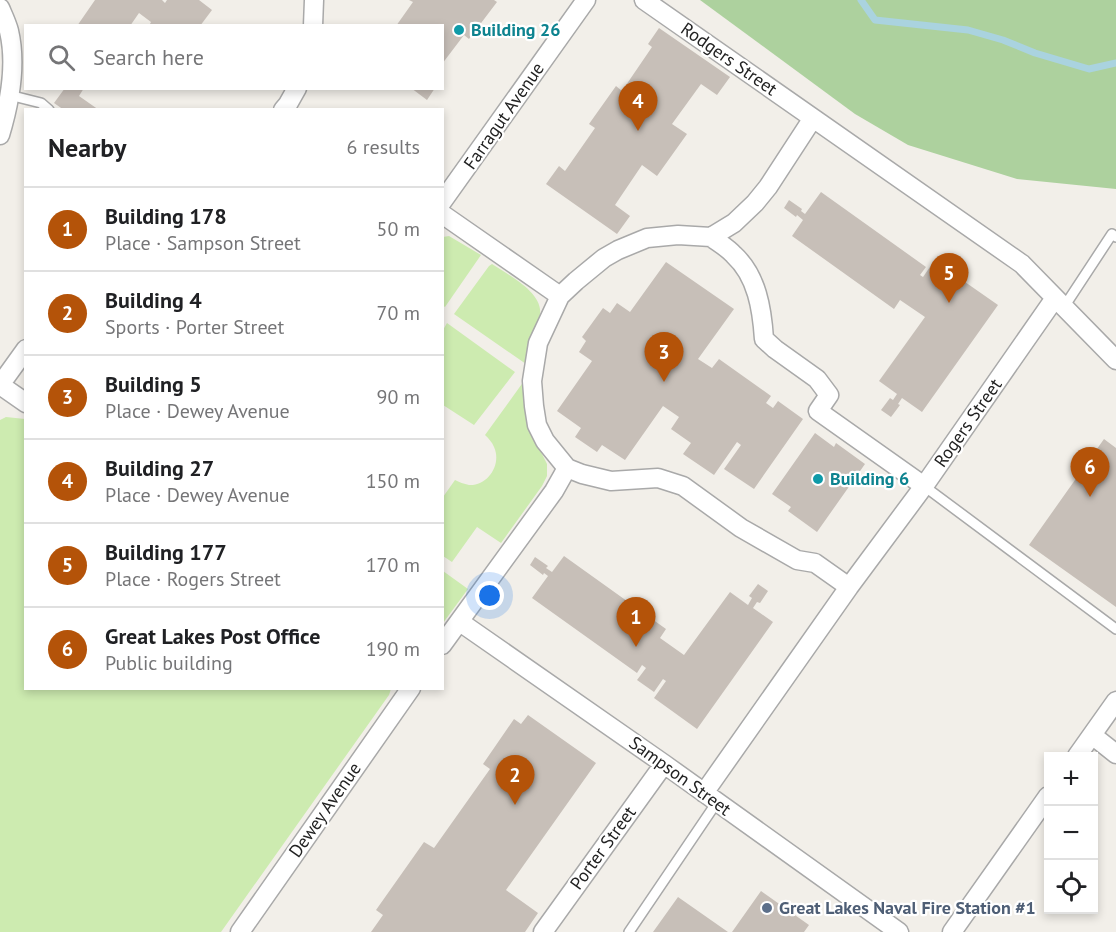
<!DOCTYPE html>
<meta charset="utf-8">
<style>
body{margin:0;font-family:"PT Sans",sans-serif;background:#f6f6f6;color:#202124}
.controls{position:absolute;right:18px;bottom:18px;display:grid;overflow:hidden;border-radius:0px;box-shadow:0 3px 9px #0003}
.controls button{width:54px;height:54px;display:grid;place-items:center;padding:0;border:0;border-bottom:2px solid #e0e0e0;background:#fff;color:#202124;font:30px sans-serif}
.you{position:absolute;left:490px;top:596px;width:21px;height:21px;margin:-15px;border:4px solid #fff;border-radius:50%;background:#1a73e8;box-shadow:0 0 0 9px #1a73e833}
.badge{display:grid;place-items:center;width:39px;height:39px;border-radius:50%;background:#b45309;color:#fff;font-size:20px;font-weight:700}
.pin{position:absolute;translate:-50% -50px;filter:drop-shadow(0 2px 3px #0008)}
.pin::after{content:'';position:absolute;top:32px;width:21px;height:18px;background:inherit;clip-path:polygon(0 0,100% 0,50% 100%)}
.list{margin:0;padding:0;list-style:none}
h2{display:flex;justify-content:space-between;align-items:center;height:78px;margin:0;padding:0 24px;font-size:26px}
h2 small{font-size:20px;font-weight:400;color:#757577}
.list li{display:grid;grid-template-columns:39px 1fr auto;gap:18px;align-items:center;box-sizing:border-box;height:84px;padding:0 24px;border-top:2px solid #e0e0e0}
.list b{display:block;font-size:22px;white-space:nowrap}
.list p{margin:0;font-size:20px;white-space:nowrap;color:#757577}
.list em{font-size:20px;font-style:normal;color:#757577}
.icon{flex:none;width:33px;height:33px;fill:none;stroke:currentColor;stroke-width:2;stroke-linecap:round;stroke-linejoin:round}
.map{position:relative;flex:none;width:1116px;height:932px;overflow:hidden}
.search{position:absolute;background:#fff;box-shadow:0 3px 9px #0003;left:24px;top:24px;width:420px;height:66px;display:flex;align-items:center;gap:15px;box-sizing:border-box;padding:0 21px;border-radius:0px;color:#757577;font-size:22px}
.panel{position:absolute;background:#fff;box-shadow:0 3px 9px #0003;left:24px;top:108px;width:420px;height:582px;border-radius:0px}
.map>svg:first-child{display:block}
.grass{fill:#cdebb0}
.forest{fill:#add19e}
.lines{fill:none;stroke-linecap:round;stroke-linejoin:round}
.stream{stroke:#aad3df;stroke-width:7}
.building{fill:#c7bfb8}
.lane-casing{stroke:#a9a9a9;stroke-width:12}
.street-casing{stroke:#a9a9a9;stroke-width:21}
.lane{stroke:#fff;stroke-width:9}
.street{stroke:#fff;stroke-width:18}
.culture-dot{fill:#0f9aa8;stroke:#fff;stroke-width:2}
.service-dot{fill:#5c6f8a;stroke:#fff;stroke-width:2}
.labels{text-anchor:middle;stroke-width:4.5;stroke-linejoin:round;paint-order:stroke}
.culture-label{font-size:18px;font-weight:bold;fill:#0d838f;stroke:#fff;text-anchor:start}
.street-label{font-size:18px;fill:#222;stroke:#fff}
.service-label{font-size:18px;font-weight:bold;fill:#4e5e75;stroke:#fff;text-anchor:start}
</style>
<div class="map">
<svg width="1116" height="932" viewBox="0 0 1116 932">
<rect width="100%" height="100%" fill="#f2efe9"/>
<!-- grass -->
<path class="grass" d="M449,236L481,255L445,307L442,305L443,237Z
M492,264C508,275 543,292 540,314C540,321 535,329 532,336C530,345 528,355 526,364L454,314L489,266Z
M447,323L515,372L474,425L443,405V330Z
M524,381L533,436L547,464V476L542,486L501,543L477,527L452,562L443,556V497L455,480C459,482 464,484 469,485C488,486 502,464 494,447C492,442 489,439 485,435Z
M6,417L25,419L26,688L391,689L389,695L221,932H0V420Z
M443,571L468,589L443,623Z"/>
<!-- forest -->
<path class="forest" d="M700,0H1116V189L1017,179L908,145L855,114Z"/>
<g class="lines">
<!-- stream -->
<path class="stream" d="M861,0L875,20L968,30L1003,40L1035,53L1089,69L1116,63"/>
</g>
<!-- building -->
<path class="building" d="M95,0H162L165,3L167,0H199L212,10L200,26H149L151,22L139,13L130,26H77Z
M409,0H494L497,2L469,39L464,35L442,64V26H396L413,2Z
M659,28L730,77L717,95L701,84L672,124L687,134L657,176L642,165L615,205L630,216L617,234L546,184L559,166L565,171L595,128L589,124L616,86L622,91L652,47L648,44Z
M65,88H84L79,96L99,110H64L54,103Z
M411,88H435L427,100Z
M821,192L926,267L920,275L923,277L932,264L949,276L940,289L943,291L955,275L998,305L922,412L902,398L898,404L900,405L891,417L881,410L890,398L893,400L897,394L879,381L925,317L900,300L894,309L792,236L803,220L797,215L796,217L784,208L789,200L802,209L801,211L805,214Z
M666,262L734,309L698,359L712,368L719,359L771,396L766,403L773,408L778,401L803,419L754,489L724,469L741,445L737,442L714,475L683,454L691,443L671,429L679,417L663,406L625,460L602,445L597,452L575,437L581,428L557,411L592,361L579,352L586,341L582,337L603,308L610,313L617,303L630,312Z
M815,433L834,447L836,443L865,464L817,532L788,511L791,507L772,494Z
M1104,439L1116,448V607L1029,545Z
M564,556L666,629L660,638L684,655L730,592L748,605L752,598L749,596L758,584L768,591L760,603L757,602L753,608L773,622L697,729L654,698L666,681L663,679L654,692L637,680L646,668L642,665L637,673L532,598L548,576L544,573L543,575L530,565L535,557L548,566L546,568L552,572Z
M528,715L596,763L506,890L538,913L525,932H371L383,915L376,910L424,842L434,848L490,769L483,764L514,719L521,724Z
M761,891L809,925L804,932H732Z
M678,897L728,932H653Z"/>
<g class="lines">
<!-- lane casing -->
<g class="lane-casing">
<path id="lane" d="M9,95L41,103L49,110
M1064,307L1112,234L1116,237
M924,486L1116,629
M629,932L717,802"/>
</g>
<!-- street casing -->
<g class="street-casing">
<path id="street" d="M644,0L1022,264L1116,360
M0,8C3,15 7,23 9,31C17,65 10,102 0,135
M313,26L314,0
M283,110L288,104L297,88
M813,118L768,187L755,203L734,223L711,237L678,235L647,238L618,250L604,258L576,281L560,296L538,343L532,381L534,406L537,425L545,441L567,468L582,474L611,481L658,478L683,486L741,528L797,560L815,563L849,587
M442,202L586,0
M442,214L560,296
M711,237C719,243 728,248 734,255C757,276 762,309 764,339L775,349L817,379L829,395L818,411L924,486
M0,385L26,349
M0,385L26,403
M460,622L664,764L899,932
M442,645L554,491L567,468
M1092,735L1116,754
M1077,756L1116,701
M704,793L849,587L924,486L1055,298
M240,932L411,688
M543,932L664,764
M952,932L1048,796"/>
</g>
<!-- lane -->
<use href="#lane" class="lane"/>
<!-- street -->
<use href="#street" class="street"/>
</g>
<!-- markers -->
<g class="culture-dot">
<circle cx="459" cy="30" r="6"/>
<circle cx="818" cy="479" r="6"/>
</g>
<circle class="service-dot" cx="767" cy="908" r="6"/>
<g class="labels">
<!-- culture labels -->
<g class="culture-label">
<text x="471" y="36">Building 26</text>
<text x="830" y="485">Building 6</text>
</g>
<!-- street labels -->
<g class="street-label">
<text transform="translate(729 59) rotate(35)" y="6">Rodgers Street</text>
<text transform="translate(504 116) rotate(-55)" y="6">Farragut Avenue</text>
<text transform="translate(968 423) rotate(-55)" y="6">Rogers Street</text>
<text transform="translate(680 776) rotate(36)" y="6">Sampson Street</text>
<text transform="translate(325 810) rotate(-55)" y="6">Dewey Avenue</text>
<text transform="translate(603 848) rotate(-54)" y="6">Porter Street</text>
</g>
<!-- service labels -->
<g class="service-label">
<text x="779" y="914">Great Lakes Naval Fire Station #1</text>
</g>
</g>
</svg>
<div class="controls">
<button>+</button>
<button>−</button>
<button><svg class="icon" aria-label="locate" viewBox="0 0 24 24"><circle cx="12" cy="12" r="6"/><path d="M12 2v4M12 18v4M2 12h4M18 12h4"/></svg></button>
</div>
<div class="you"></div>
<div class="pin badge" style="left:636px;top:647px">1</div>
<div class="pin badge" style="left:515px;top:805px">2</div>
<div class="pin badge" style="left:664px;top:382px">3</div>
<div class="pin badge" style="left:638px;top:131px">4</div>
<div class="pin badge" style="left:949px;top:303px">5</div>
<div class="pin badge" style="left:1090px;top:497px">6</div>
<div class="search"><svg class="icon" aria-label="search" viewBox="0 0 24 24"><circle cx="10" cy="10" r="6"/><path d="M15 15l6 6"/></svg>Search here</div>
<section class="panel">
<h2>Nearby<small>6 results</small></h2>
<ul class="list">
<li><span class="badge">1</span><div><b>Building 178</b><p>Place · Sampson Street</p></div><em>50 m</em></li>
<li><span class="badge">2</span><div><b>Building 4</b><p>Sports · Porter Street</p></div><em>70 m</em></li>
<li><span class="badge">3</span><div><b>Building 5</b><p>Place · Dewey Avenue</p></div><em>90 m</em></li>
<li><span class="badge">4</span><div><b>Building 27</b><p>Place · Dewey Avenue</p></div><em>150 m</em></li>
<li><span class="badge">5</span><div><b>Building 177</b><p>Place · Rogers Street</p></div><em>170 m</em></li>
<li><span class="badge">6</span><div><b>Great Lakes Post Office</b><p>Public building</p></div><em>190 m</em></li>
</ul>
</section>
</div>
